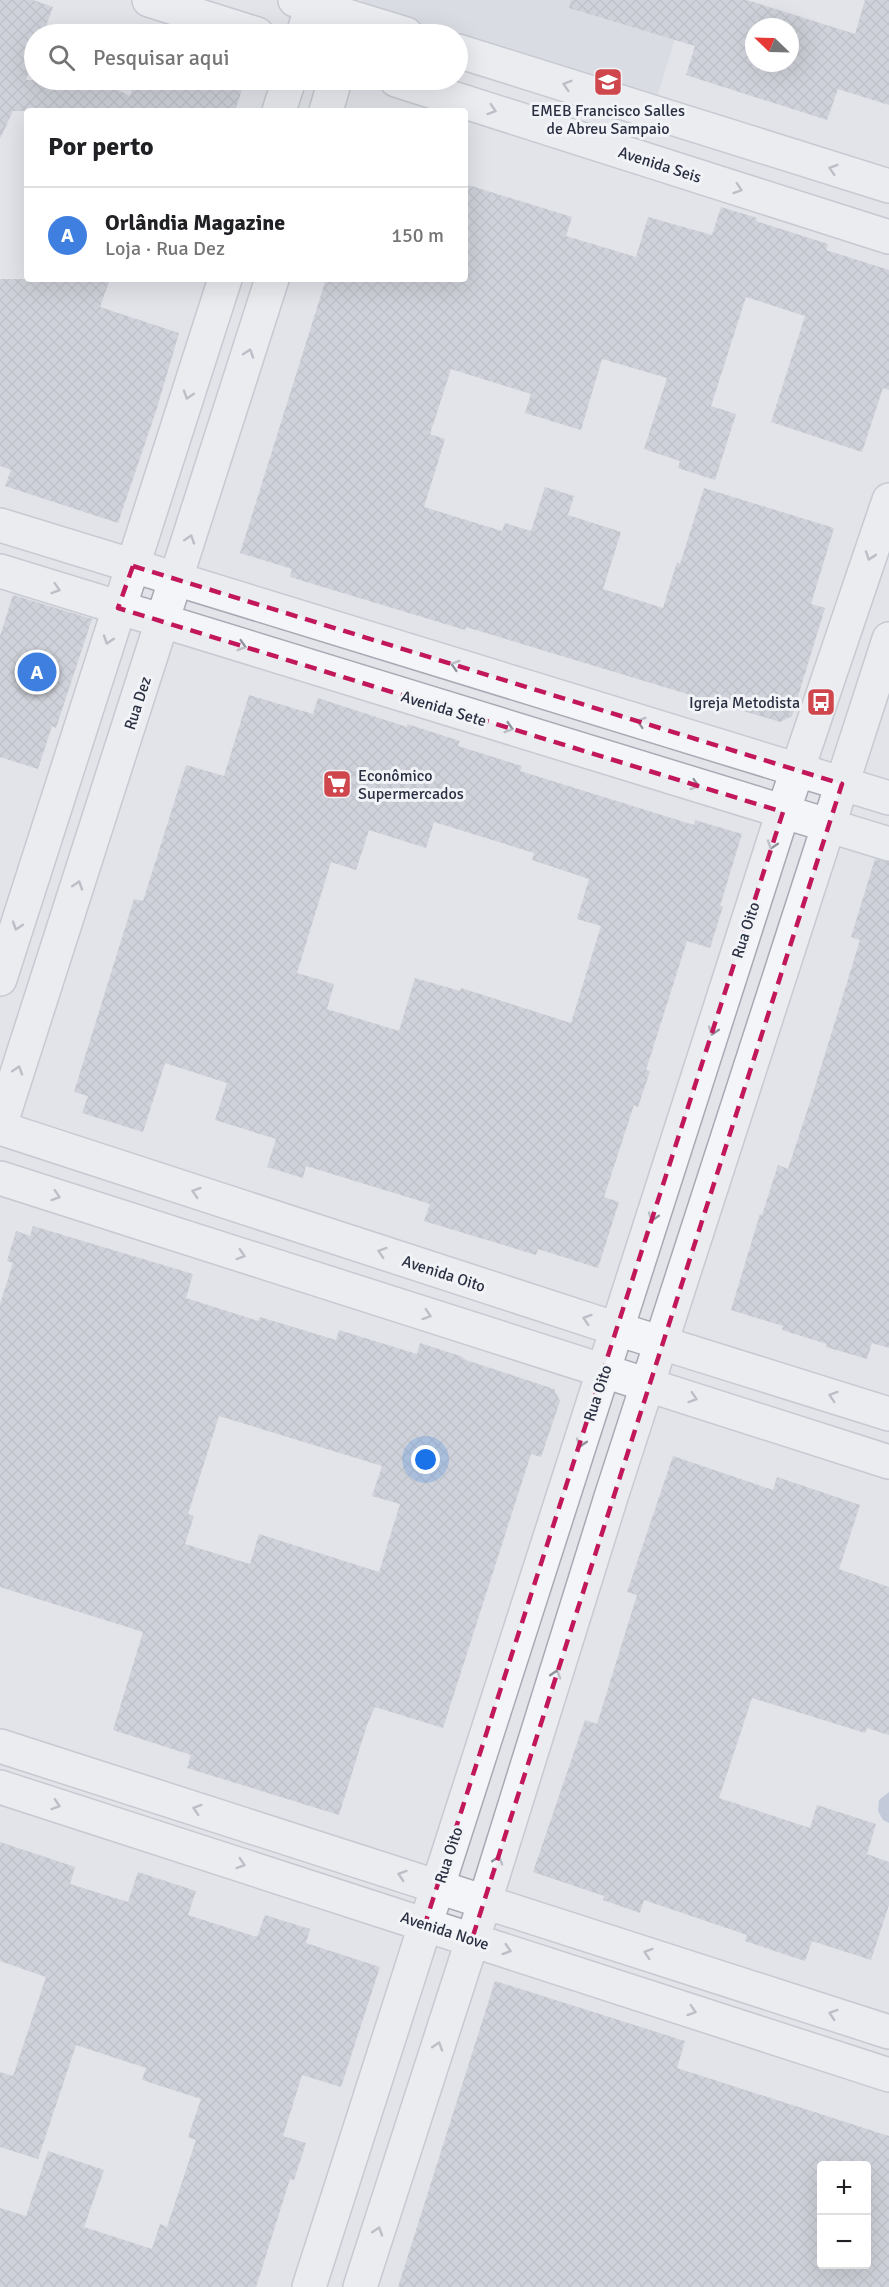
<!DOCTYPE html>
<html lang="pt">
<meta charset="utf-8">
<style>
body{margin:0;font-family:Signika,sans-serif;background:#f6f6f6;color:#202124}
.controls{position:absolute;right:18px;bottom:18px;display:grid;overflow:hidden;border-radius:6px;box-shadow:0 6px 24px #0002}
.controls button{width:54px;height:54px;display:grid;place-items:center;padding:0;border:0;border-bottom:2px solid #e0e0e0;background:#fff;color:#202124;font:30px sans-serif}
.compass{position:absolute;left:745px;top:18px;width:54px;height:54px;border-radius:50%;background:#fff;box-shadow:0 6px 24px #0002;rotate:293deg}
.you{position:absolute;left:426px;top:1460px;width:21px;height:21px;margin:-15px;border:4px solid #fff;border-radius:50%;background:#1a73e8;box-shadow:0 0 0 9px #1a73e833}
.badge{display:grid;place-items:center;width:39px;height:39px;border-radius:50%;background:#2563eb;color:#fff;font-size:20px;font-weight:700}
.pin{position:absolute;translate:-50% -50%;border:3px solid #fff;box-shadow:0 2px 6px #0006}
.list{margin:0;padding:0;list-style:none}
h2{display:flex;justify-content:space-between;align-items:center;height:78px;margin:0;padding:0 24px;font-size:26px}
h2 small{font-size:20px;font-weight:400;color:#757577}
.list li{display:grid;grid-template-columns:39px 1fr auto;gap:18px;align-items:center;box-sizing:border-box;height:96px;padding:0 24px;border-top:2px solid #e0e0e0}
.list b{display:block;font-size:22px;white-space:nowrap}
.list p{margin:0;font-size:20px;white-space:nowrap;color:#757577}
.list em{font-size:20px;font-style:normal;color:#757577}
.icon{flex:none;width:33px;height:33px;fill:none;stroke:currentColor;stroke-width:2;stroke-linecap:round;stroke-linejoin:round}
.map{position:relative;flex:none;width:889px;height:2287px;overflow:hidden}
.search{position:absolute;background:#fff;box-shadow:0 6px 24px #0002;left:24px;top:24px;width:444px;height:66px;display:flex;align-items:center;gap:15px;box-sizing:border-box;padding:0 21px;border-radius:33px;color:#757577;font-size:22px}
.panel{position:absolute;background:#fff;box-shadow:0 6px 24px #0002;left:24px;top:108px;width:444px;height:174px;border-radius:6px}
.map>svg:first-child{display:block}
.built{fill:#d0d3dc}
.water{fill:#9daeca}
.building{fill:url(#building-cross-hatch);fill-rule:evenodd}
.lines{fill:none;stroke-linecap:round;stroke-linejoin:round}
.minor-casing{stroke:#a7aab4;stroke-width:36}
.minor{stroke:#f4f5f8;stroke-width:33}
.oneway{stroke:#8f929d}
.marked{fill:none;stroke:#c2185b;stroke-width:4.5;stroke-dasharray:12 8;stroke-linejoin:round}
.labels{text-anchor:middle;stroke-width:6;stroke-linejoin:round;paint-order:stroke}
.poi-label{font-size:16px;fill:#2a3042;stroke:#f1f3f7}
.street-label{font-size:16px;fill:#2a3042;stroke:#f1f3f7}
</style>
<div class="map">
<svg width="889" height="2287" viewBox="0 0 889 2287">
<defs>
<pattern id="building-cross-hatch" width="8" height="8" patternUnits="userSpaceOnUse" patternTransform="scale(1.5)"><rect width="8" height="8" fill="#b9bdc7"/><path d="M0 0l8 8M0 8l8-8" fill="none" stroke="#979aa3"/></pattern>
</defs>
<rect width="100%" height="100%" fill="#e2e4ea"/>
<!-- built -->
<path class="built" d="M362,0H687L652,113L458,52V34H403L356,20Z"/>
<!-- water -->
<path class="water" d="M889,1792V1823L883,1820L878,1811L879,1800Z"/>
<!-- building -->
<path class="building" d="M0,0H33L53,7L43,34H34V57L26,80H100L130,96L136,80H245L235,111H13L0,139Z
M571,0H747L855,34L865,0H889V105L838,89L827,120L686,75L695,46L569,8ZM754,27H790V63H754Z
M465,184L572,217L566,236L636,257L648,217L712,235L721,207L757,218L756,221L828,244L826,250L889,270V390L883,388L862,452L771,422L805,316L746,297L711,406L736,414L715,480L678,468L680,461L644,449L667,378L602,359L581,430L525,413L531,394L451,369L430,434L445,439L424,507L502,531L505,523L531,531L545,487L574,496L568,515L621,532L603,589L663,608L677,562L680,564L704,488L834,528L811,604L825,608L792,716L780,722L466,627L465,630L290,577L292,569L240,553L326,279H465Z
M0,279H110L100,307L179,333L157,408L118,523L5,486L11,470L0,466Z
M13,595L92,619L56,728L52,726L38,769L0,757V636Z
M249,695L313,714L318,698L407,727V724L460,741L458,746L522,766L520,771L694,825L695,820L742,834L720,906H723L710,948L687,941L646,1070L650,1071L638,1107L634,1105L604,1197L619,1202L598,1268L538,1249L536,1255L424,1221L430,1204L306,1166L303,1178L267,1167L276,1139L215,1120L227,1083L165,1063L143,1132L82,1113L88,1096L74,1092L134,899L143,901L186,765L224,776ZM434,822L534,853L532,860L589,879L577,919L601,926L571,1023L461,988L460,991L415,978L399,1031L327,1009L334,984L297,973L331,862L356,870L369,830L426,848Z
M875,859L889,862V1348L872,1343L867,1359L826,1347L827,1344L782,1330L783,1326L731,1310L760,1214L762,1215L778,1165L788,1169L814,1090L860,940L851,937Z
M33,1226L193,1274L186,1298L258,1321L260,1317L336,1340L339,1330L417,1354L420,1343L463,1357V1359L554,1389L560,1401L541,1457L531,1454L443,1728L375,1707L367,1725L339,1815L187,1768L191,1755L113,1730L143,1632L0,1587V1304L13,1263L7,1261L16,1231L30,1236ZM219,1416L382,1466L372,1496L400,1504L379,1572L259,1534L250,1564L185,1544L194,1516L188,1514Z
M673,1456L773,1490L777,1477L860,1505L839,1569L889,1587V1735L867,1728L865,1733L752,1698L719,1798L810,1828L817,1805L876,1824L867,1854L889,1862V1905L871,1960L812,1941L805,1961L745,1941L747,1935L644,1900L640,1913L603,1900L604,1896L533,1872L585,1720L597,1724L637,1595L627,1592Z
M0,1842L75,1867L70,1884L128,1902L138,1872L196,1891L188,1915L257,1937L265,1915L310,1929L306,1943L380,1967L341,2087L302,2075L283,2136L306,2143L294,2180L290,2179L256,2287H0V2208L26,2216L48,2151L104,2170L84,2227L152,2249L160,2224L167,2227L196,2140L188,2137L201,2099L142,2080L146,2068L76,2045L38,2159L0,2147V2072L13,2076L46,1977L0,1961Z
M495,1981L685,2041L677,2068L889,2136V2287H398ZM822,2166H867V2265H822Z"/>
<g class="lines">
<!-- minor casing -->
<g class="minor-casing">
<path id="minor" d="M149,0L257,34
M295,0L406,34
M303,34L314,0
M458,51L889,186
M396,80L889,237
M279,111L289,80
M326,111L335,80
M0,525L889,798
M0,571L889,844
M0,979L225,279
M0,1126L272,279
M0,1128L617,1329L889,1414
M0,1178L889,1462
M0,1746L889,2032
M0,1787L889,2075
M309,2287L783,812L889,500
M360,2287L485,1901L611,1497L889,639"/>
</g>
<!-- minor -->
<use href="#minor" class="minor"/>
</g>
<!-- one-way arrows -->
<defs><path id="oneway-chevron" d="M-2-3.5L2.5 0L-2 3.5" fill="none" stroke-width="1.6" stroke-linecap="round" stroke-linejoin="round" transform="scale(1.5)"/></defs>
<g class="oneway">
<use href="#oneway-chevron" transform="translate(567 85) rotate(-163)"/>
<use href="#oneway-chevron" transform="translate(492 110) rotate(18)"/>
<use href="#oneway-chevron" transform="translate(833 169) rotate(-163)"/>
<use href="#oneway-chevron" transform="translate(738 189) rotate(18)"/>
<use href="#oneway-chevron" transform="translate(249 353) rotate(-72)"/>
<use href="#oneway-chevron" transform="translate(188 395) rotate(108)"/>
<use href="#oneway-chevron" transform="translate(190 539) rotate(-72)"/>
<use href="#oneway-chevron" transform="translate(870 556) rotate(109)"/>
<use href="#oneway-chevron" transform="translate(56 589) rotate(17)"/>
<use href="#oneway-chevron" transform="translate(108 640) rotate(108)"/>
<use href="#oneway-chevron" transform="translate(242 646) rotate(17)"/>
<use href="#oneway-chevron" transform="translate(455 665) rotate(-163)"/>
<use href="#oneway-chevron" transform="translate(641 722) rotate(-163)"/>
<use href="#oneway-chevron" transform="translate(509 728) rotate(17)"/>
<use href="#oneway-chevron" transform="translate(695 785) rotate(17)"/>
<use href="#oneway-chevron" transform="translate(772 845) rotate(108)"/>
<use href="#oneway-chevron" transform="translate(78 885) rotate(-72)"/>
<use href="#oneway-chevron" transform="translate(17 926) rotate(108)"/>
<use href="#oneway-chevron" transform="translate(713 1031) rotate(108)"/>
<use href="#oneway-chevron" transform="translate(18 1070) rotate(-72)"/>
<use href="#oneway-chevron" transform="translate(196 1192) rotate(-162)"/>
<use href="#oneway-chevron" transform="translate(56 1196) rotate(18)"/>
<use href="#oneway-chevron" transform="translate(653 1217) rotate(108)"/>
<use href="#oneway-chevron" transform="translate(382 1252) rotate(-162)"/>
<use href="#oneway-chevron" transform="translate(241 1255) rotate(18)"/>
<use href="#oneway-chevron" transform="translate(427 1315) rotate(18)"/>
<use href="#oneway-chevron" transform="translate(587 1319) rotate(-162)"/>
<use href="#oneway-chevron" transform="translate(833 1396) rotate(-162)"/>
<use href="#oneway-chevron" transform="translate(693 1398) rotate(18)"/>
<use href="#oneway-chevron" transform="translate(581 1443) rotate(108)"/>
<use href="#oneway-chevron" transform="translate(556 1674) rotate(-73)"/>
<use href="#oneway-chevron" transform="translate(56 1805) rotate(18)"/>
<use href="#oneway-chevron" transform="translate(197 1809) rotate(-162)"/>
<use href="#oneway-chevron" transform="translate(498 1860) rotate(-73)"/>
<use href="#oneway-chevron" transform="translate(241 1864) rotate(18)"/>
<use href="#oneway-chevron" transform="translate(402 1875) rotate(-162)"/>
<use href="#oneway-chevron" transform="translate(507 1950) rotate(18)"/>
<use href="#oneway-chevron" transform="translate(648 1953) rotate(-162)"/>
<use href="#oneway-chevron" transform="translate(692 2011) rotate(18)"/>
<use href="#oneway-chevron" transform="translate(833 2014) rotate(-162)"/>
<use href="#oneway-chevron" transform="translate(438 2046) rotate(-72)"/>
<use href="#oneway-chevron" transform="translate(378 2231) rotate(-72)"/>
</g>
<!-- marked area -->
<path d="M0 0H889V2287H0ZM133,566L842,784L472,1939L425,1924L783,812L118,608Z" fill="#e2e4ea" fill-opacity=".55" fill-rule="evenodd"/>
<path class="marked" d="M133,566L842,784L472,1939L425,1924L783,812L118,608Z"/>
<!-- icons -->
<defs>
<g id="school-square" transform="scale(1.5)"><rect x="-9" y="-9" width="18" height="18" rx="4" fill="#cf474d" stroke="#f1f3f7"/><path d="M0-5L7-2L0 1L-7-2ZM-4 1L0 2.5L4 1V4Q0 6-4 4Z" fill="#fff"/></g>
<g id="bus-square" transform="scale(1.5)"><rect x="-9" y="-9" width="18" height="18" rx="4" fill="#cf474d" stroke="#f1f3f7"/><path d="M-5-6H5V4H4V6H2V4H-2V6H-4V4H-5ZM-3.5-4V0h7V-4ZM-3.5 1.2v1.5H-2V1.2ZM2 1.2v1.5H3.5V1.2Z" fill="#fff"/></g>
<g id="supermarket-square" transform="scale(1.5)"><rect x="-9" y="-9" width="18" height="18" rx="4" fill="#cf474d" stroke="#f1f3f7"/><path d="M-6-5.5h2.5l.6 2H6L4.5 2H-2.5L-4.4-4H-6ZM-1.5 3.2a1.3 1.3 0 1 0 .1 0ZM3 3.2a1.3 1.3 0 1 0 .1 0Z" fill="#fff"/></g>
</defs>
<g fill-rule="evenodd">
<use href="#school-square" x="608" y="82"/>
<use href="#bus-square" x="821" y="702"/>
<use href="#supermarket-square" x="337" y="784"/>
</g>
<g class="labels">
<!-- poi labels -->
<g class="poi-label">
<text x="608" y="116">EMEB Francisco Salles<tspan x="608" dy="18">de Abreu Sampaio</tspan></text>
<text x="800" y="708" text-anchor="end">Igreja Metodista</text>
<text x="358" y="781" text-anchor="start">Econômico<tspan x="358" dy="18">Supermercados</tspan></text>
</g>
<!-- street labels -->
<g class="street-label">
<text transform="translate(660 164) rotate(18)" y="6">Avenida Seis</text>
<text transform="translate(137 703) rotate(-72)" y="6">Rua Dez</text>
<text transform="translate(444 708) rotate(17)" y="6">Avenida Sete</text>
<text transform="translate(745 930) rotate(-72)" y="6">Rua Oito</text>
<text transform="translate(444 1273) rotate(18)" y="6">Avenida Oito</text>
<text transform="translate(597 1393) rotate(-72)" y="6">Rua Oito</text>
<text transform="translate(448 1855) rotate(-72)" y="6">Rua Oito</text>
<text transform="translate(445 1930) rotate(18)" y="6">Avenida Nove</text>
</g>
</g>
</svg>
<div class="controls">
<button>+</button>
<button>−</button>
</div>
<svg class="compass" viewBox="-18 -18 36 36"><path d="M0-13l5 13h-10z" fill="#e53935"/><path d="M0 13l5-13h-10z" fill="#757577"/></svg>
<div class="you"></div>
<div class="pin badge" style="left:37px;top:672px;background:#3f7fe0">A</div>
<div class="search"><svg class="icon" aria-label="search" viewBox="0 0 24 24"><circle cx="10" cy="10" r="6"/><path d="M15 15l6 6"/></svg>Pesquisar aqui</div>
<section class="panel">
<h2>Por perto<small></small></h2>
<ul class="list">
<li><span class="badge" style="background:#3f7fe0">A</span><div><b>Orlândia Magazine</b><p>Loja · Rua Dez</p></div><em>150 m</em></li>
</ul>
</section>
</div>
